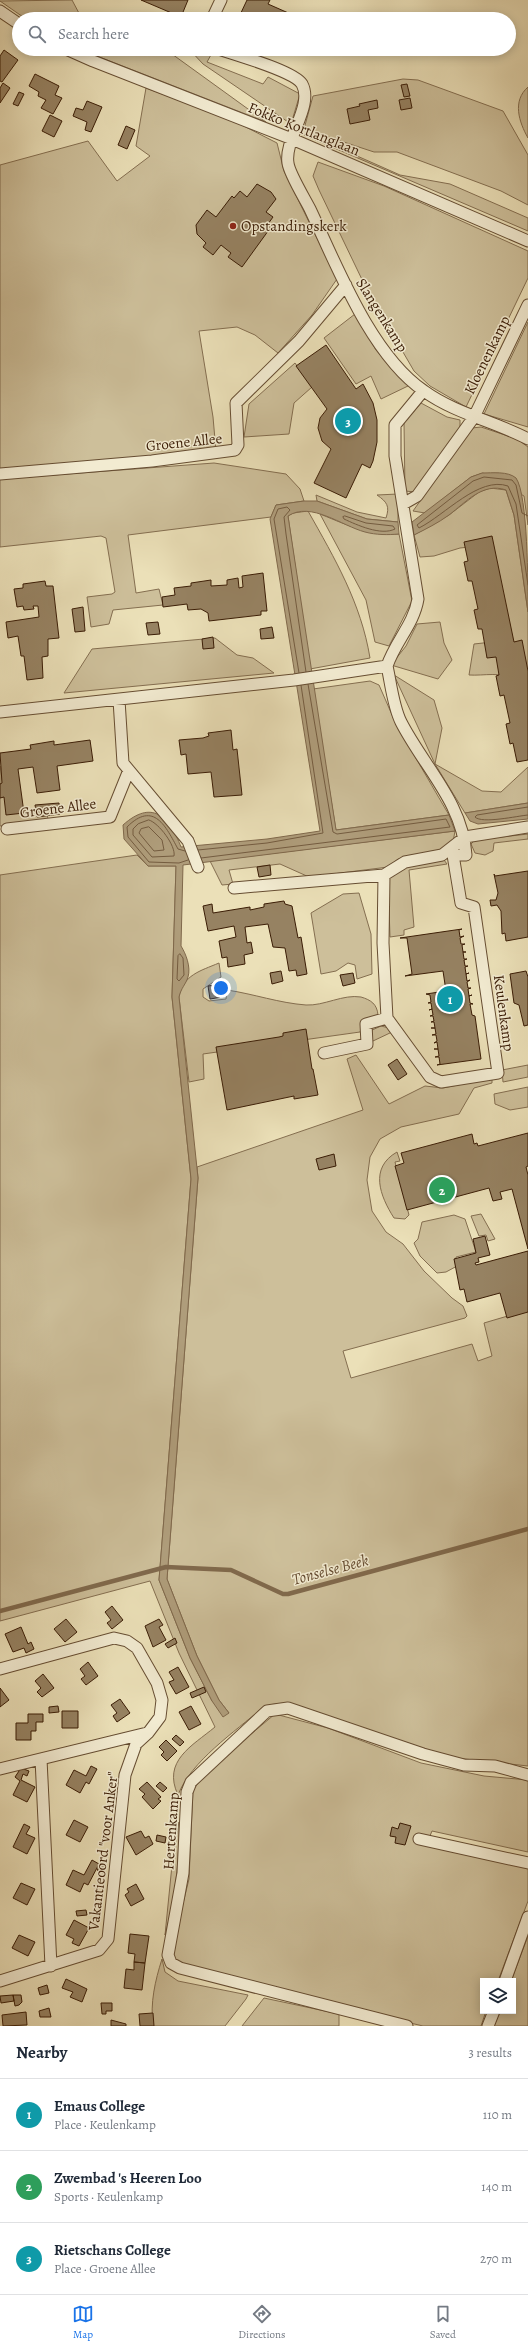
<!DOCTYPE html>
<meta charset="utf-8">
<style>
body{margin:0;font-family:Alegreya,serif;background:#f2f2f3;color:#1f2937}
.controls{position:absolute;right:12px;bottom:12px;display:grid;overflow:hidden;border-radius:0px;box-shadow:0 2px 10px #0003}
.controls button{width:36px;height:36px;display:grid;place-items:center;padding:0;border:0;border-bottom:1px solid #e0e1e3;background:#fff;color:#1f2937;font:20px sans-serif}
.you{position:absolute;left:221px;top:988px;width:14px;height:14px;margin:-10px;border:3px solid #fff;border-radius:50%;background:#1a73e8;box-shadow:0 0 0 6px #1a73e833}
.badge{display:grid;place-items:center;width:26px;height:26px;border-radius:50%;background:#1a73e8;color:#fff;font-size:13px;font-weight:700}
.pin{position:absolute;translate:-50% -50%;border:2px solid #fff;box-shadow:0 1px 4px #0006}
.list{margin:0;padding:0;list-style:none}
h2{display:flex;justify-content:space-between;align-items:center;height:52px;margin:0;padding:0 16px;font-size:17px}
h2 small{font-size:13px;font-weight:400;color:#747a83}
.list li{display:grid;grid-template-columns:26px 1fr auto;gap:12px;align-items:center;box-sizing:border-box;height:72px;padding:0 16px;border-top:1px solid #e0e1e3}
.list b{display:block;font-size:15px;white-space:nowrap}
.list p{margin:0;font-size:13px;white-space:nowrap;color:#747a83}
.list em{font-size:13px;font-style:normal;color:#747a83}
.icon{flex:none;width:22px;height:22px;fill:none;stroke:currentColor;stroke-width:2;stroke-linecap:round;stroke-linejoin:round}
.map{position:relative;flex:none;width:528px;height:2026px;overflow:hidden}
.search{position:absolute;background:#fff;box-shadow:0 2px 10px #0003;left:12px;right:12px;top:12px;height:44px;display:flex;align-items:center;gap:10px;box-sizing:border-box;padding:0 14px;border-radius:22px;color:#747a83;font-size:15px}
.sheet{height:268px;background:#fff}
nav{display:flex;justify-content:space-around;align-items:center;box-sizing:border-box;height:56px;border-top:1px solid #e0e1e3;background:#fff;font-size:11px;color:#747a83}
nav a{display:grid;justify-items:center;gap:2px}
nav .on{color:#1a73e8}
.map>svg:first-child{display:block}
.green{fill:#cdbf9a;stroke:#846e50}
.water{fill:#af9d7b;stroke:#80694c}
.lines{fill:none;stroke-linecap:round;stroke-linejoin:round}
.shore{stroke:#745c40;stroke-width:1}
.stream{stroke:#80694c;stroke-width:4.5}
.building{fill:#968262;stroke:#3a1c05}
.street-casing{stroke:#664d32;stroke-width:13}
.street{stroke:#f2ebd1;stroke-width:11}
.poi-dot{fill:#8f2418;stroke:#f2ebd1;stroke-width:1.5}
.labels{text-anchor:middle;stroke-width:3;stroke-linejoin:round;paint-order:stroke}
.street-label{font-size:15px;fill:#3a1c05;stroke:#f2ebd1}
.poi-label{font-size:15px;fill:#3a1c05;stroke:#f2ebd1;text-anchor:start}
.water-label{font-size:16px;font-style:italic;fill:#63492e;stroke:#f2ebd1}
</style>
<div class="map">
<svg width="528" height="2026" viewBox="0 0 528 2026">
<rect width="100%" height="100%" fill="#ebe0b8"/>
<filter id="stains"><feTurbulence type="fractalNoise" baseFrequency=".005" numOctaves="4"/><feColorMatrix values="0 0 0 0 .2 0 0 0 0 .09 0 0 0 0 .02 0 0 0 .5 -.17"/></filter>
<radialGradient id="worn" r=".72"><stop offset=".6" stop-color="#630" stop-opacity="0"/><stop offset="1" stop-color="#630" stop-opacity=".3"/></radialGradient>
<!-- green -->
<path class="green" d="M72,0L81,17L84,19H26L0,1Z
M79,49H165L266,122Z
M189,49H205L212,53L207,62L263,84L268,77L300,94L291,124L203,64Z
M403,79L418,80L503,111L528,155V205L501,191L397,152H374L304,129L313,96Z
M528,87V138C519,122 512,101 528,87Z
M146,88L232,120L277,143L284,171L337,279L312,315L278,353L255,335L237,327L199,331L213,417L216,451L0,470V165L88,141L117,181L150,156L136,146Z
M304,135L321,140L400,175L450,184L528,218V231Z
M318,162L384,186L528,251V278L466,407L430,386L414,371L368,292L319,190L313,176Z
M355,314L376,350L408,386L381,399L371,376L356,384L324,338Z
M528,322V427L484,414Z
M295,363L312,387L294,403L289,434L244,437L249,404Z
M421,403L447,417L460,420V427L415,492L405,491L404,423Z
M481,427L517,439L528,447V525L524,496L483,473L471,477L425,513L413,511L472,428Z
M214,463L286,474L300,489L304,501L276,505L271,517L128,535L136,593L159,589L163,605L113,610L109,624L91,627L87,597L112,594L115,592L106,538L101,536L0,547V479Z
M490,488L506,490L514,515L528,612V694C525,690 520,682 516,680C502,671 484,676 469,675L474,644L501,641L489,545L460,548L434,556L420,557L414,535L449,515L479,492Z
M398,494V522L367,519L317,501L316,495L357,512L386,518C390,506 387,502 377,495Z
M308,511C335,559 361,603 370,658L310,669L288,516L293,513Z
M320,514C347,525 370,536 399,534L412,601L389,646L375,642L366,600Z
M440,622L444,643L452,660L438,679L391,665L406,646L417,624Z
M215,638L237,655L253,658L274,673L64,693L92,649Z
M394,675L434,700L442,728L435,764L482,791L501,792L528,767V803L465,813L435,764Z
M370,681L379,685L396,724L449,815L336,830L313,689Z
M0,766L7,812L47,809L48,821L0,826Z
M455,831L453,842L438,852L398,859L388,867L309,877L280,864L229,870L233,884L222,885L210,861Z
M528,834V839L494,843L493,851L485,855L475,853L471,844L475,840Z
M137,855L148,866H176L172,997L191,1179L159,1580L190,1658L212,1701L229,1713L219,1700L197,1656L167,1579L198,1178L197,1167L363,1110L347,1059L356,1055L389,1104L425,1086L443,1088L492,1078V1083L474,1088L459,1114L401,1127L380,1139L370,1157L367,1180L372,1211L386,1232L403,1244L424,1271L452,1298L463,1306L467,1316L465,1318L343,1351L351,1378L472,1344L478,1361L492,1356L484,1323L528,1310V1766L456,1758L437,1753L301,1708C287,1704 276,1701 262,1708C235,1732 191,1761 178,1795C162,1761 192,1746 215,1727L179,1653L150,1581L0,1621V875Z
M444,860L447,864L409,870L414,927L404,930V935L390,937L388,878L409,865Z
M359,893L371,934L372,974L357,979L355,965L348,963L336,971L321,974L311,913L343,894Z
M219,963L221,977L203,989V997L209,1001L226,999L227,990C254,994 279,1003 306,1005C324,1006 343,994 361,997C371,1000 377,1004 378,1015L362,1027L360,1032L203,1054L204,1079L189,1082L179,997C183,975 200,971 219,963Z
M381,1026L389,1028L392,1032L373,1041L370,1037V1031Z
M528,1065V1077L503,1082L502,1070Z
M528,1087V1107L510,1110L495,1104L494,1094Z
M397,1152L400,1161L395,1162L409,1215L405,1219L394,1218C380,1196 369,1168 397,1152Z
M481,1214L495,1239L488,1241L486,1235L479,1236L471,1216Z
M454,1215L465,1219L476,1252L456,1257L457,1266L446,1272L437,1273L420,1256L414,1243L418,1239L422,1222Z
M275,1714L328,1728L421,1763L484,1776L528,1780V1852L432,1831L427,1843L528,1865V1901L498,1981H483V2011H486L481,2026H423L182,1969L173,1959L179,1920L189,1879L193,1790L208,1770Z
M179,1822C179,1862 176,1896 165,1935L173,1855Z
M528,1936V2026H494L500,2011H513V1981H511Z
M162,1959L165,1972L178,1981L248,1995L246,1999L225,2026H153C150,2003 155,1981 162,1959Z
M264,1998L339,2014V2026H242Z"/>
<!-- water -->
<path class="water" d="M482,473C492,473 508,471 516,478C528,495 528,586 528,612L514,515L506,490C483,482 466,502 449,515C438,523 426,529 414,535L412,522L471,477Z
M304,501H317L367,519L398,522L399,534C388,535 376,535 365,532C342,526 311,501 288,516L336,830L449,815L455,831L183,865L181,946C186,954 191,967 188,977C186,984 181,988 179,997L198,1178L167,1579L197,1656L219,1700L229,1713L223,1717L212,1701L190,1658L159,1580L191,1179L172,997L176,866H148L124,839L123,825C152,799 169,816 181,847L267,839L320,831L270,519L276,505Z
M528,803V819L478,824L470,821L465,813Z"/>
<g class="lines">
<!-- shore -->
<path class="shore" d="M345,516L366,523L393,526L395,529C381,536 357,525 344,519L343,517Z
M528,516L522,513L516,485L512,480L484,477L473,481L417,525L419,528C445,515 479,476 508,486L516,504L528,585
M299,673L274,519L278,509L287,507L290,510L284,517L286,534L306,672
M528,807L477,815L475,817C482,824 517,816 528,815
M149,820C159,823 176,846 174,856L152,857L133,835V829L138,824Z
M149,827L162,840L164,850L154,851L139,833L141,829Z
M198,850L267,843L323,833L301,685
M185,851L178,849C166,827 154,800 127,827L128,837L149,862L179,863L188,860
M201,858L450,827L446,819L337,834L333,832L308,684
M180,954L183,958L184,975L179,981L177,979L178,956Z"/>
<!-- stream -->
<path class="stream" d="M0,1611L166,1567L231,1570L283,1594H288L528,1529"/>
</g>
<!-- building -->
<path class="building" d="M141,0H188L181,17Z
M247,0H270L268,4L302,19H244L239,17Z
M318,13L332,19H316Z
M4,50L18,60L2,82L0,81V56Z
M35,74L59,86L55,95L62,98L53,114L41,108L46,100L38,96L39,92L29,86Z
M3,83L10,88L0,103V88Z
M407,84L410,96L404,97L401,85Z
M19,92L24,94L18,106L13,104Z
M410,98L412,108L401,110L399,100Z
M377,100L378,108L368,110L370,120L350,124L347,109L360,106L359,104Z
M87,101L102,107L91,132L85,130L87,122L73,116L76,108L83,110Z
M50,115L62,121L54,137L42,131Z
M126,126L135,130L127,149L118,145Z
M257,184L271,192L276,199L266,212L273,217L268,224L271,227L242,267L228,257L231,253L221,245L213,255L203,247L206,243L197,234L196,225L207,210L216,217L232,196L234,198L240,191L247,197Z
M326,345L356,389L363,384L373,403L377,420V442L373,461L370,468L362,464L346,498L314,483L331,449L322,441L318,428L320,418L327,409L296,366Z
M492,536L514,642L522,640L528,671V760L517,762L513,743L510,744L506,724L510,723L504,695L500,696L496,676L499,675L496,657L487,658L482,629H478L474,610L478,609L472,581H468L464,562L468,561L464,542Z
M263,573L267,611H261V615L209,621L208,613L201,609L188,610L187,604L163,607L162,597L175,595L174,588L191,586V583L211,580V586L227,585V580L238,578L239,588L243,587L242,576Z
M45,581L46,586H53L59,638L48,639V656L42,657L43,678L27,680L24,656H21L18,636L8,638L6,622L39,617L38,606H33L34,609L24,610L23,606L17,607L14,589L23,588V584Z
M83,607L85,631L75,632L72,609Z
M158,622L160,634L148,635L146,623Z
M272,627L274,638L261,639L260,629Z
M213,637L214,648L203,649L202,639Z
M231,730L233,750L237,749L242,795L214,797L211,772L188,774L186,754L181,755L179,740L203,738L209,736L208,733Z
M90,740L93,761L57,766L60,790L37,793L33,767L18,769L24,813L6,815L4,797L0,798V784L2,783L0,753L31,749L30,745L54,741V745Z
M59,803L60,814L37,817L35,805Z
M270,865L271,875L259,877L257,867Z
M528,871V937L506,941L505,933L502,934L501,911L497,905L491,906L490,900H496L498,893L494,874L495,876Z
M284,901L285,904L292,906L298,938L301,937L307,974L297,976L296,970L289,971L285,948L273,947L268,924L245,927L247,943L251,942L253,953L244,955L245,964L228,967L227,957L222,958L219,941L236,937L234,926L208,931L203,906L212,904L213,913L250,907V910L264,907V904Z
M462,929L459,930L460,937L464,936L460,938L461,944H465L462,945L463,952H466H463L464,959H467L464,960L465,966H468L465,967L466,974L469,973L466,974L467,981L470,980L467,982L468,988H471L468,989L469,996L472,995L469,996L470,1003L473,1004H470L472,1015L475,1016L481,1059L437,1065L440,1064L439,1057H435L439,1056L438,1049H434H438L437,1042L434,1043L437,1041L436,1035H432L436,1034L435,1028H431H435L434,1022H431L434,1021L433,1016H430L433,1015L432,1009L429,1010L432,1009L431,1003H428L431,1002L430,995L426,994L446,991L443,971L405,976L412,974L407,938H400Z
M281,971L283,981L272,984L270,973Z
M526,971L528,977V1025L524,1026L519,1005L514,1003L510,974Z
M353,973L355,983L343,986L340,975Z
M221,984L222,997L210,999L208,986Z
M306,1029L312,1069H313L318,1095L294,1099V1096L227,1110L216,1047L279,1037L283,1036V1033Z
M397,1059L407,1074L398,1080L388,1065Z
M528,1133V1166L526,1167L528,1175V1249L512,1189L500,1192L502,1199L493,1201L489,1188L407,1210L395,1166L404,1163L401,1153L472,1134L474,1144L477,1143L478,1146Z
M334,1154L336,1166L319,1170L316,1159Z
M485,1236L490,1255L478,1258L479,1262L475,1263L476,1265L528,1251V1312L507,1318L500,1293L467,1302L464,1289L460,1290L454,1259L476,1253L473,1239Z
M112,1606L123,1620L112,1629L107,1623L111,1620L105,1612Z
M66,1619L77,1632L65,1642L54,1629Z
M159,1619L163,1625L159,1627L166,1640L153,1647L145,1626Z
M21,1627L28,1644L31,1642L34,1649L26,1653L24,1648L13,1652L5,1634Z
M175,1638L177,1643L168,1648L165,1644Z
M88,1662L98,1676L86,1685L81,1679L85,1676L80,1669Z
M178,1667L189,1687L176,1694L169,1682L174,1680L169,1672Z
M43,1674L54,1688L42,1697L37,1692L41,1688L35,1681Z
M204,1687L206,1692L192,1698L190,1693Z
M0,1688L9,1700L0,1707Z
M120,1699L130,1713L117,1722L113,1716L117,1713L111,1705Z
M58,1706L59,1712L49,1713V1707Z
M191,1706L201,1724L189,1730L179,1712Z
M62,1711H78V1728H62Z
M28,1714H43V1722H36V1731H31V1740H16V1723H28Z
M176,1735L184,1742L180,1746L172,1739Z
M166,1740L177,1751L167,1761L161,1755L164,1752L159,1747Z
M91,1766L97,1769L89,1784L86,1782L80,1793L66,1785L74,1770L86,1776Z
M21,1768L29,1771L27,1776L23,1774L21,1780L35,1787L27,1802L13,1795L20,1781L15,1777Z
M147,1782L161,1797L158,1799L161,1801L153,1809L142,1797L145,1794L139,1789Z
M160,1782L167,1788L163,1792L156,1786Z
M74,1820L88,1827L80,1842L66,1835Z
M400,1823L411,1826L405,1845L395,1843L396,1837L390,1836L392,1827L398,1829Z
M24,1824L30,1827L26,1834L35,1838L27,1854L13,1847Z
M141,1831L145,1838L149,1836L153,1844L136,1855L126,1837Z
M157,1835L166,1837L165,1843L156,1841Z
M92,1860L99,1864L88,1885L84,1883L80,1892L66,1885L73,1870L84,1875Z
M101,1864L106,1867L103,1873L97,1870Z
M21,1883L35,1889L27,1905L13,1898Z
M136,1884L144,1899L131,1906L125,1895L129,1892L127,1889Z
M86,1910L87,1915L77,1916L76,1911Z
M74,1920L89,1928L79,1946L72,1943L74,1939L66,1935Z
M130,1934L149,1936L145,1963L134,1962L135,1954L128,1953Z
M19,1935L35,1942L28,1956L12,1948Z
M134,1962L145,1963L142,1990L124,1988L126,1969L134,1970Z
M66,1979L87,1989L82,2002L70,1997L73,1992L62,1988Z
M47,1985L49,1993L40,1995L38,1988Z
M13,1995H21L22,2002L19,2005L15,2006Z
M13,1995L14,2001L1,2003L0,1996Z
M101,2003H112V2011H106V2014H102Z
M49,2008L51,2017H40L39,2011Z
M26,2012L27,2025L3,2026L2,2015Z
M153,2013L154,2026H140L139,2014Z
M111,2020L126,2024V2026H111Z"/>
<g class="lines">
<!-- street casing -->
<g class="street-casing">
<path id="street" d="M0,11L19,24
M212,19L221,0
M66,49L93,61L292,139L528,241
M219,49C236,55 294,71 302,84C314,106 284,139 288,163C289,173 305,199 310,209C337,266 371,355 424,391C456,414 494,421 528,439
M0,474L152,461L235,450L238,445L236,403L299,341L346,285
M403,504L417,496L474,417L528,305
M387,666C391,684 393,706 401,722C424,767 463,803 466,855H453L461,903L474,907L498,1073L441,1082L430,1077L387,1018L383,943L384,875L405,862L442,855L465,837L528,827
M387,666C395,642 414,624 418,599L395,456V425L423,391
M119,700L123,763L188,841L198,867
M0,712L294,680L387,666
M7,829L110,817L129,770
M234,888L384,875
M324,1053L367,1044L366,1024L387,1018
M0,1669L114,1638L127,1641L137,1648L157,1683L162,1700L160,1717L148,1733L136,1744L125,1775L108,1939L99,1950L0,1981
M41,1759L51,1966
M0,1769L147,1733
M419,1839L528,1863
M505,1981L528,1917
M407,2026L180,1968L171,1963L168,1955L183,1873L187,1792L191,1782L267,1711L288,1708L423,1754L464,1765L495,1766L528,1775
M488,2026L494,2011"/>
</g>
<!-- street -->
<use href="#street" class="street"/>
</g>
<!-- markers -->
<circle class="poi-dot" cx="233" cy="226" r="4"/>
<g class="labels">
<!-- street labels -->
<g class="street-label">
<text transform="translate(304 129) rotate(22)" y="5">Fokko Kortlanglaan</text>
<text transform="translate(382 315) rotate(58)" y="5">Slangenkamp</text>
<text transform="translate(487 355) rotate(-64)" y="5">Kloenenkamp</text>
<text transform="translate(184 442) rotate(-6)" y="5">Groene Allee</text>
<text transform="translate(58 808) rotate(-7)" y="5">Groene Allee</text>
<text transform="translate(504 1013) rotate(82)" y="5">Keulenkamp</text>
<text transform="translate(171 1831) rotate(-86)" y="5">Hertenkamp</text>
<text transform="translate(103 1851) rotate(-83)" y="5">Vakantieoord "voor Anker"</text>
</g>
<!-- poi labels -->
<g class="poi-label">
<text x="241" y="231">Opstandingskerk</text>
</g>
<!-- water labels -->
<g class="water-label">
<text transform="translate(330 1569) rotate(-15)" y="6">Tonselse Beek</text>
</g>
</g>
<rect width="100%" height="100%" filter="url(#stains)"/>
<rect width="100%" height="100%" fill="url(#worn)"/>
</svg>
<div class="controls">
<button><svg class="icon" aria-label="layers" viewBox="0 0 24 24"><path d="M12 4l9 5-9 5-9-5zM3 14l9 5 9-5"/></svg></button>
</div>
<div class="you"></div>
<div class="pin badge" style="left:450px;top:999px;background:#0f9aa8">1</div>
<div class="pin badge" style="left:442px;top:1190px;background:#2e9e5b">2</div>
<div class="pin badge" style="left:348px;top:421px;background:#0f9aa8">3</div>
<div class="search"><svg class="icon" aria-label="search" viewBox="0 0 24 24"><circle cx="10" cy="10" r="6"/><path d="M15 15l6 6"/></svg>Search here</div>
</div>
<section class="sheet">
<h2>Nearby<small>3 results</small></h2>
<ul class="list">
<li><span class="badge" style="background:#0f9aa8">1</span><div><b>Emaus College</b><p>Place · Keulenkamp</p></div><em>110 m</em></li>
<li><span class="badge" style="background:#2e9e5b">2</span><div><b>Zwembad 's Heeren Loo</b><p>Sports · Keulenkamp</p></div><em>140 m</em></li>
<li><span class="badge" style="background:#0f9aa8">3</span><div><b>Rietschans College</b><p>Place · Groene Allee</p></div><em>270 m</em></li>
</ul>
</section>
<nav>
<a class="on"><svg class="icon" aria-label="map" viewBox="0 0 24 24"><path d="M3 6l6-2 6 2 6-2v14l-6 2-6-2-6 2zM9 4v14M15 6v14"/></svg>Map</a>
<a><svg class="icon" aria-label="directions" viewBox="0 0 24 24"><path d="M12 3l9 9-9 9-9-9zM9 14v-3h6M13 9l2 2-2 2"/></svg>Directions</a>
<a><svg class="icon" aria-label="saved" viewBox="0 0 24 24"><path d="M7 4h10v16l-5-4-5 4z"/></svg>Saved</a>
</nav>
